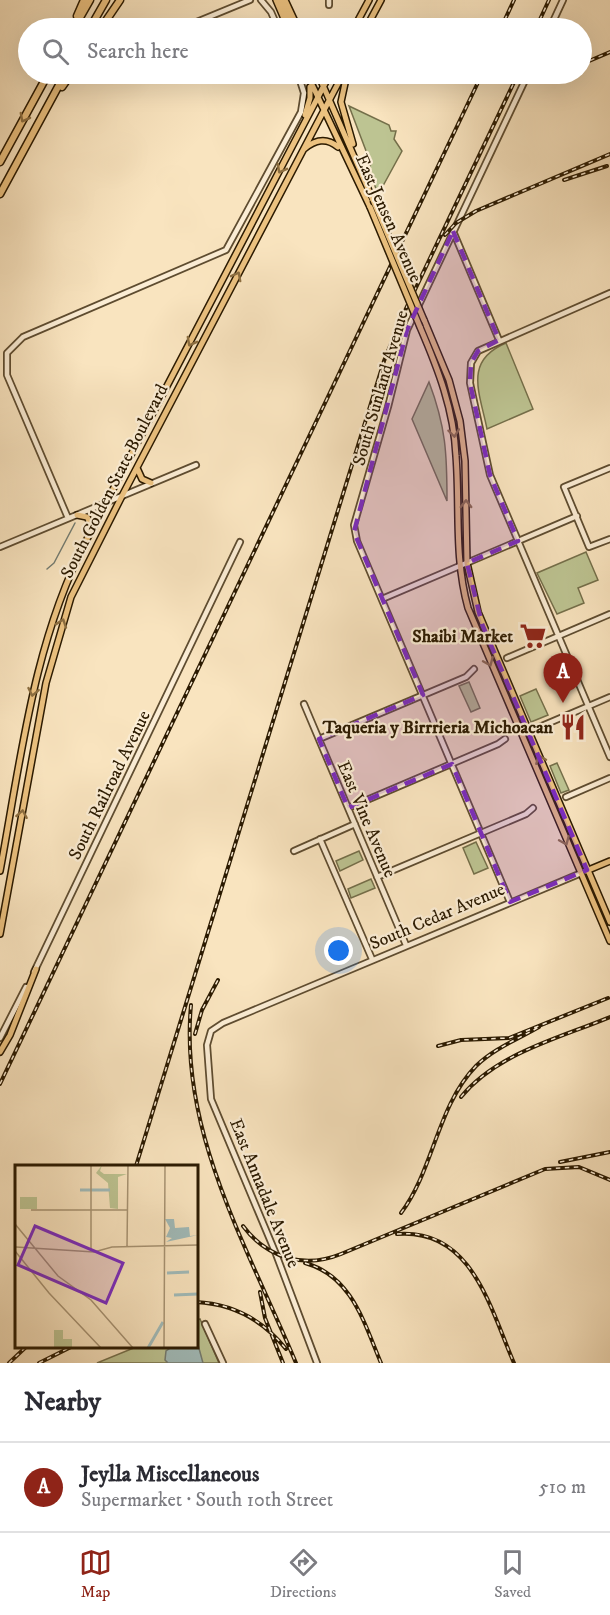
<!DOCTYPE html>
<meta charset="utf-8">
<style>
body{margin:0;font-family:"IM FELL DW Pica",serif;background:#f7f7f7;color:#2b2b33}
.you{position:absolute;left:339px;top:951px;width:21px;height:21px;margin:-15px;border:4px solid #fff;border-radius:50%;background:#1a73e8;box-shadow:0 0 0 9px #1a73e833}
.badge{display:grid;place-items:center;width:39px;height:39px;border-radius:50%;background:#8f2418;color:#fff;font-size:20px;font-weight:700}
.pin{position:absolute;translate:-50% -50px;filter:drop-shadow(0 2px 3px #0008)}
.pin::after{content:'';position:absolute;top:32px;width:21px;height:18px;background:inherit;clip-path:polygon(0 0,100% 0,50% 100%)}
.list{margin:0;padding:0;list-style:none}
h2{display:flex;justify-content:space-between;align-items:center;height:78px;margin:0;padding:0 24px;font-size:26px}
h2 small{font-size:20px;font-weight:400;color:#7c7c81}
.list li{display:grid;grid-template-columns:39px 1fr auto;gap:18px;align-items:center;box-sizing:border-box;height:90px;padding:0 24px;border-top:2px solid #e1e1e2}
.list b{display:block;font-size:22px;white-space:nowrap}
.list p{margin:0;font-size:20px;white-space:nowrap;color:#7c7c81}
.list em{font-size:20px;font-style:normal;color:#7c7c81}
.icon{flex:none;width:33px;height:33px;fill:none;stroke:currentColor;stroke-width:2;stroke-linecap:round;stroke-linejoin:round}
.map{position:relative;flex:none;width:610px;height:1363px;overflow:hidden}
.search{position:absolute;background:#fff;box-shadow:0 6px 24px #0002;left:18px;right:18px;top:18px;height:66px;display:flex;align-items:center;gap:15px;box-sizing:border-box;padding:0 21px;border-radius:33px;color:#7c7c81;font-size:22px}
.sheet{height:168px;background:#fff}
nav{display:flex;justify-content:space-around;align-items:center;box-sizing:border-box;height:84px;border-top:2px solid #e1e1e2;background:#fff;font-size:16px;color:#7c7c81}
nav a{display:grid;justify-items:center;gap:3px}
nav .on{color:#8f2418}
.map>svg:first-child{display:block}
.green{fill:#bdc492;stroke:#746f4a;stroke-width:1.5}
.water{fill:#a1bcbb;stroke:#727b71;stroke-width:1.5}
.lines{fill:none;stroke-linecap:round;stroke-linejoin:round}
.stream{stroke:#727b71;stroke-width:1.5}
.minor-casing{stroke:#5e4c30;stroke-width:8}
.major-casing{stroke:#2b1a01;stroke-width:8}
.highway-casing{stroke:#2b1a01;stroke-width:9}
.minor{stroke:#fbedd5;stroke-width:4.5}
.major{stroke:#ecc280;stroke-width:5}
.highway{stroke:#ecc280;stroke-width:6}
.rail-casing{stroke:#2b1a01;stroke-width:4}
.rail{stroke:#fbedd5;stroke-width:1.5;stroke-dasharray:4.5;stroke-linecap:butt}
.major-bridge-casing{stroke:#2b1a01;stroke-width:8;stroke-linecap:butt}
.major-bridge{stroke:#ecc280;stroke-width:5}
.oneway{stroke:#8c6e40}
.marked{fill:#7b2cbf;fill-opacity:0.2;stroke:#7b2cbf;stroke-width:4.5;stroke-dasharray:12 8;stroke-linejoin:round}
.labels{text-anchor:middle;stroke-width:4.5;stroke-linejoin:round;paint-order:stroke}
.street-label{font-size:18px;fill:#2b1a01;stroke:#fbedd5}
.poi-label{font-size:18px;font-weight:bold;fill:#2b1a01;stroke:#fbedd5;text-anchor:end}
.inset-river{fill:none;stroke:#a1bcbb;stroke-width:3}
.inset-road{fill:none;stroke:#a79373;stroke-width:1.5}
.view{fill:#7b2cbf;fill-opacity:0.15;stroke:#7b2cbf;stroke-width:3}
.inset-edge{fill:none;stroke:#2b1a01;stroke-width:3}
</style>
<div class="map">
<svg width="610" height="1363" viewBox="0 0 610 1363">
<rect width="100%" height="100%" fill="#f9e4bf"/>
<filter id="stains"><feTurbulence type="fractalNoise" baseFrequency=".00333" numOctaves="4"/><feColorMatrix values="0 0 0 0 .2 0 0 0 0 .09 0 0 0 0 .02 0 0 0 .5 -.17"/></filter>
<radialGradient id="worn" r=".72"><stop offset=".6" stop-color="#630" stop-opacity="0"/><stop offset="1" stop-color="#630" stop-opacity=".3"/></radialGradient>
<!-- green -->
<path class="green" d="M349,106L389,125L391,131H396L394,139L402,151L378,195L369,168L371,164Z
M506,343L533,409L487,429C480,393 463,361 506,343Z
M429,382C446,427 447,454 447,501L412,419Z
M586,552L598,580L578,588L584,603L557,614L537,573Z
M469,682L480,708L471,712L459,686Z
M536,689L548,715L531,722L520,696Z
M557,763L569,790L561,793L550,766Z
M476,842L488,868L474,874L463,848Z
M359,851L363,860L340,871L336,861Z
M371,879L375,888L351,898L348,889Z
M200,1319L219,1363H97L136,1347L196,1346L197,1320Z"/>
<!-- water -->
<path class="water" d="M197,1341L203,1363H168L165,1360L166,1351L172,1347L196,1346Z"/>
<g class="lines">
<!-- stream -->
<path class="stream" d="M47,569L54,563L75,523"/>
<!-- minor casing -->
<g class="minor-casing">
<path id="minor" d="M261,0L271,12L278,28
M329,5V0
M182,28L250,0
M550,28L563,0
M453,231L499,340
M610,293L478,351L471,363L470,383L490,475L610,757
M610,468L564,487L589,547L610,539
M68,518L7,375V353L23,337L226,250L301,112L304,93L298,74
M0,547L196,465
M382,599L577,516
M507,658L610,614
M304,704L406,945
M537,728L610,697
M319,739L466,677L474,669
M566,797L610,778
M348,808L498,744L505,739
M320,839L372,959
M294,851L355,824
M377,877L526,814L533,808
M510,902L357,541L354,525L388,407L407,330L528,74
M34,972L240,542
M0,1038L26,987
M205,1324L223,1363
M317,1363L276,1254L211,1099L207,1045L211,1031L223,1023L579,874"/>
</g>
<!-- major casing -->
<g class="major-casing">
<path id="major" d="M276,0L288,28
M281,0L293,28
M285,0L298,28
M354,28L369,0
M366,28L381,0
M307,74L370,207
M318,74L373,200
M347,74L341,102L353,144
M305,115L310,98V87
M304,149C315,140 326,137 338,147
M424,320L449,380L460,421L465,461L467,563L478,612L610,922
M420,327C438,369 454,410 456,456C460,508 454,557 468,608L610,941
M137,468L142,479L151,483
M77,515L87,517L93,528
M0,871C21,759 33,644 86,541L330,74
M586,871L610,861
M0,934L46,683L71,597L122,496L343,74
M0,1052L10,1035L36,969"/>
</g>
<!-- highway casing -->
<g class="highway-casing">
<path id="highway" d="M77,16L84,0
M74,28L90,0
M90,28L106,0
M101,28L120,0
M62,87L71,74
M0,162L48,74
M0,194L65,74"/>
</g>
<!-- minor -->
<use href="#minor" class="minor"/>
<!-- major -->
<use href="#major" class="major"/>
<!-- highway -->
<use href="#highway" class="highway"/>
<!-- rail casing -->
<g class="rail-casing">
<path id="rail" d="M501,28L514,0
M536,28L549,0
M582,64L610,52
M564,180L607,166
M445,235L456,223L476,211L610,154
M191,1005C179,1132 248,1248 296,1363
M195,1034L202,1010L218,980
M438,1046L461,1040L509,1038L608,998
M0,1084L482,74
M461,1097C497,1053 560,1038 610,1017
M560,1162L610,1152
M136,1166L384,361L401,319L518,74
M401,1213C434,1169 437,1106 476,1066C493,1049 518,1039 539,1027
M243,1226C267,1258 304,1269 341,1254L545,1169L579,1167L610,1180
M397,1234C472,1228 490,1308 514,1363
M305,1263C352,1276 364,1323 381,1363
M260,1292L265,1318L283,1363
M196,1302C234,1304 263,1320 286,1349
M9,1363L27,1346
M39,1363L73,1346"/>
</g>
<!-- rail -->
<use href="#rail" class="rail"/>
<!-- major-bridge casing -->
<g class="major-bridge-casing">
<path id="major-bridge" d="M373,200L424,320
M370,207L420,327"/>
</g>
<!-- major-bridge -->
<use href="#major-bridge" class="major-bridge"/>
</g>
<!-- one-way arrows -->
<defs><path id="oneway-chevron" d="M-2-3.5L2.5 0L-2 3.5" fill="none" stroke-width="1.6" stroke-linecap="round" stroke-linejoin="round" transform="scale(1.5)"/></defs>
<g class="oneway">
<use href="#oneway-chevron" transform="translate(24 118) rotate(118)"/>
<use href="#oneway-chevron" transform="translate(281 169) rotate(118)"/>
<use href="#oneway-chevron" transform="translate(237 276) rotate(-62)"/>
<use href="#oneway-chevron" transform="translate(191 342) rotate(118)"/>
<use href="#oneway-chevron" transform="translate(454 433) rotate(83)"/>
<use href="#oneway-chevron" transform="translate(466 504) rotate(-90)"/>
<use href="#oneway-chevron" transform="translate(62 623) rotate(-71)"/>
<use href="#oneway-chevron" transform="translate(489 662) rotate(67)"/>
<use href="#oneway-chevron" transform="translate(33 692) rotate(101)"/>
<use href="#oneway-chevron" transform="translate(540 759) rotate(-113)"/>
<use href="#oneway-chevron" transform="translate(22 814) rotate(-80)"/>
<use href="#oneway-chevron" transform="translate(565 841) rotate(67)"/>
</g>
<!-- marked area -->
<path class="marked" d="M453,231L499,340L478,351L471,363L470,383L490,475L518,541L467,563L482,624L587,870L510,902L452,764L348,808L319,739L423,695L354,532L407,330Z"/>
<!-- icons -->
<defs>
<g id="supermarket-bare" transform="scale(2.07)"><path d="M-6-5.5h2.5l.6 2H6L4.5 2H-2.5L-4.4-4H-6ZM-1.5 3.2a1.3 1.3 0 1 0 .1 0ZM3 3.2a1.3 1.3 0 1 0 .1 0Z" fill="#8f2418" stroke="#fbedd5" stroke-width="2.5" paint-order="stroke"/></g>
<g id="restaurant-bare" transform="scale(2.07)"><path d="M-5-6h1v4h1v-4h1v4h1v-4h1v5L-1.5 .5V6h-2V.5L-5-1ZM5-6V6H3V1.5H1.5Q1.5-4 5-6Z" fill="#8f2418" stroke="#fbedd5" stroke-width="2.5" paint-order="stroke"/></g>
</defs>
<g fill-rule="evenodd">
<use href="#supermarket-bare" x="533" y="636"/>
<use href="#restaurant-bare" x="573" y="727"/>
</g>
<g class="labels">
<!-- street labels -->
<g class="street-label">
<text transform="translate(389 218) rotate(66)" y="6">East Jensen Avenue</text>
<text transform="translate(380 388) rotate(-74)" y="6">South Sunland Avenue</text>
<text transform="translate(114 481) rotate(-63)" y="6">South Golden State Boulevard</text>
<text transform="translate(109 785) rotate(-64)" y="6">South Railroad Avenue</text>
<text transform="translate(367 819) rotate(67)" y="6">East Vine Avenue</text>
<text transform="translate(437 916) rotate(-23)" y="6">South Cedar Avenue</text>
<text transform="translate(265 1193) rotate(68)" y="6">East Annadale Avenue</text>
</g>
<!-- poi labels -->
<g class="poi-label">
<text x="513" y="642">Shaibi Market</text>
<text x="553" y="733">Taqueria y Birrrieria Michoacan</text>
</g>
</g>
<!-- overview -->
<g transform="translate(15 1165)">
<rect width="183" height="183" fill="#f9e4bf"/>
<path d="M87,0L85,6L89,9H112L103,12V44L95,43L93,18L81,8ZM5,32H22V44H5ZM39,165H48V174H57V183H39Z" fill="#bdc492"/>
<path d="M150,54H159L160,63L174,62L175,71L183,70L151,77L157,73L151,72L155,63Z" fill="#a1bcbb"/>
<path class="inset-river" d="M65,25H95M152,108L174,107M159,130L183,129M133,183L148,157"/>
<path class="inset-road" d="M16,45H112M0,59L43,111L76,135L118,183M1,82L79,87L97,82L183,80M112,82L113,0M0,86L34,128L86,183M76,87V0M149,183L150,0"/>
<path class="view" d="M20,61L108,98L91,138L3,100Z"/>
<rect width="183" height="183" class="inset-edge"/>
</g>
<rect width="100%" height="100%" filter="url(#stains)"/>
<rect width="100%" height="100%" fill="url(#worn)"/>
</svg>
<div class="you"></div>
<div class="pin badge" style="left:563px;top:703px">A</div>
<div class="search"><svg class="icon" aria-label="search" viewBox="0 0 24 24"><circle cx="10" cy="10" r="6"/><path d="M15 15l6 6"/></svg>Search here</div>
</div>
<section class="sheet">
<h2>Nearby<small></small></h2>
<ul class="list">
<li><span class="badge">A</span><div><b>Jeylla Miscellaneous</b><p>Supermarket · South 10th Street</p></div><em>510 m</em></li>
</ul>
</section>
<nav>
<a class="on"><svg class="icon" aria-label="map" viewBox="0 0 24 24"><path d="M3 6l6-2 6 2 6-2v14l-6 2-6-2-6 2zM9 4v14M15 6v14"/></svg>Map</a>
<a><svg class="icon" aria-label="directions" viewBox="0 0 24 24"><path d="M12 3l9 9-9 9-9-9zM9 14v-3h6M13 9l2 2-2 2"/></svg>Directions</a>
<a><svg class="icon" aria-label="saved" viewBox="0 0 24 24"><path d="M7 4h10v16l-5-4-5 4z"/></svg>Saved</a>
</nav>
